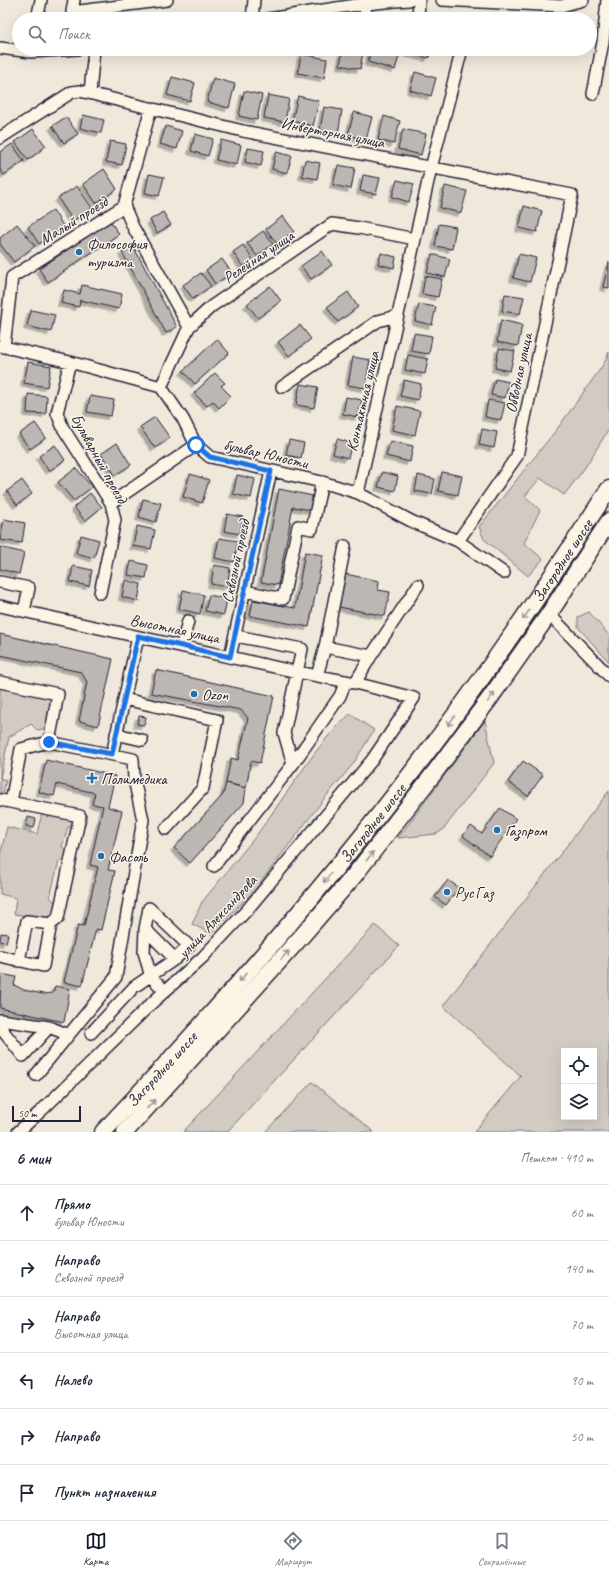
<!DOCTYPE html>
<html lang="ru">
<meta charset="utf-8">
<style>
body{margin:0;font-family:Caveat,sans-serif;background:#f2f2f3;color:#1f2937}
.controls{position:absolute;right:12px;bottom:12px;display:grid;overflow:hidden;border-radius:0px;box-shadow:0 4px 16px #0002}
.controls button{width:36px;height:36px;display:grid;place-items:center;padding:0;border:0;border-bottom:1px solid #e0e1e3;background:#fff;color:#1f2937;font:20px sans-serif}
.scale{position:absolute;left:12px;bottom:10px;width:69px;box-sizing:border-box;padding-left:4px;border:2px solid #22223b;border-top:0;font-size:11px;line-height:14px;white-space:nowrap;color:#22223b;-webkit-text-stroke:3px #fcf5e5;paint-order:stroke}
.stop{position:absolute;width:12px;height:12px;margin:-9px;border:3px solid #1a73e8;border-radius:50%;background:#fff}
.stop.end{background:#1a73e8;border-color:#fff;box-shadow:0 1px 4px #0008}
.list{margin:0;padding:0;list-style:none}
h2{display:flex;justify-content:space-between;align-items:center;height:52px;margin:0;padding:0 16px;font-size:17px}
h2 small{font-size:13px;font-weight:400;color:#747a83}
.list li{display:grid;grid-template-columns:26px 1fr auto;gap:12px;align-items:center;box-sizing:border-box;height:56px;padding:0 16px;border-top:1px solid #e0e1e3}
.list b{display:block;font-size:15px;white-space:nowrap}
.list p{margin:0;font-size:13px;white-space:nowrap;color:#747a83}
.list em{font-size:13px;font-style:normal;color:#747a83}
.icon{flex:none;width:22px;height:22px;fill:none;stroke:currentColor;stroke-width:2;stroke-linecap:round;stroke-linejoin:round}
.map{position:relative;flex:none;width:609px;height:1132px;overflow:hidden}
.search{position:absolute;background:#fff;box-shadow:0 4px 16px #0002;left:12px;right:12px;top:12px;height:44px;display:flex;align-items:center;gap:10px;box-sizing:border-box;padding:0 14px;border-radius:22px;color:#747a83;font-size:15px}
.sheet{height:388px;background:#fff}
nav{display:flex;justify-content:space-around;align-items:center;box-sizing:border-box;height:56px;border-top:1px solid #e0e1e3;background:#fff;font-size:11px;color:#747a83}
nav a{display:grid;justify-items:center;gap:2px}
nav .on{color:#111827}
.map>svg:first-child{display:block}
.green{fill:#d1cbc3;stroke:#7a767f;fill-rule:evenodd}
.building{fill:#bcb7b3;stroke:#22223b;filter:url(#shadow)}
.lines{fill:none;stroke-linecap:round;stroke-linejoin:round}
.minor-casing{stroke:#22223b;stroke-width:14}
.highway-casing{stroke:#22223b;stroke-width:19}
.minor{stroke:#fcf5e5;stroke-width:11}
.highway{stroke:#fcf5e5;stroke-width:16}
.oneway{stroke:#9a9698}
.route{stroke:#1a73e8;stroke-width:5}
.poi-dot{fill:#1f6fb2;stroke:#fcf5e5;stroke-width:1.5}
.labels{text-anchor:middle;stroke-width:3;stroke-linejoin:round;paint-order:stroke}
.street-label{font-size:16px;fill:#22223b;stroke:#fcf5e5}
.poi-label{font-size:16px;fill:#22223b;stroke:#fcf5e5;text-anchor:start}
</style>
<div class="map">
<svg width="609" height="1132" viewBox="0 0 609 1132">
<defs>
<filter id="shadow"><feDropShadow dx="-3.5" dy="3.5" stdDeviation="0" flood-color="#0004"/></filter>
</defs>
<rect width="100%" height="100%" fill="#efe8db"/>
<filter id="ink" filterUnits="userSpaceOnUse"><feTurbulence type="fractalNoise" baseFrequency=".025" numOctaves="2"/><feDisplacementMap in="SourceGraphic" scale="8" xChannelSelector="R" yChannelSelector="G"/><feConvolveMatrix kernelMatrix="1 2 1 2 8 2 1 2 1" color-interpolation-filters="sRGB"/></filter>
<g filter="url(#ink)">
<!-- green -->
<path class="green" d="M609,352V429L584,469L564,495L540,478L525,496L540,510L524,543L543,559L528,576L484,539L479,527L557,429L603,365Z
M589,612L609,635V662L578,627V617Z
M0,687L55,698L49,728L37,730L31,724L9,737L0,778L6,780L3,793H0Z
M350,714L374,730L353,764L324,799L253,892L211,934L192,924L202,902L256,836L314,754L330,734Z
M485,721L494,763L443,830L436,834L398,838Z
M609,791V1132H474L521,1076L443,1006ZM564,1051H594V1117H564Z
M42,813L74,821L73,825L68,827L62,847L68,852L66,861H59L50,897L56,903L54,912L47,919L14,914L16,898L0,894V856L7,827L37,834Z
M375,925L399,946L227,1132H183Z
M312,1082L374,1132H265Z"/>
<!-- building -->
<path class="building" d="M343,49L363,52L360,69L340,65Z
M371,49L401,50L395,70L368,62Z
M407,49H431L429,58L406,53Z
M301,54L327,59L324,78L298,73Z
M415,72L436,78L431,96L410,90Z
M172,77L195,83L190,101L167,95Z
M213,78L235,84L229,108L207,102Z
M244,91L262,95L257,120L239,116Z
M268,95L289,99L285,122L264,118Z
M298,96L319,101L313,126L292,121Z
M324,107L342,110L338,134L320,130Z
M354,112L372,117L366,140L348,135Z
M83,115L104,120L101,133L80,128Z
M384,116L400,121L394,144L378,140Z
M66,117L78,134L64,143L52,126Z
M166,126L182,131L177,149L160,144Z
M33,129L46,146L28,160L15,142Z
M403,129L426,134L421,155L398,149Z
M195,134L213,139L208,156L191,151Z
M221,140L241,145L237,165L216,160Z
M110,141L126,144L122,165L106,162Z
M12,144L24,161L4,175L0,169V152Z
M248,148L264,151L261,166L245,162Z
M276,152L292,156L287,173L272,169Z
M305,160L320,163L317,179L302,176Z
M338,165L355,168L351,189L333,185Z
M104,169L117,189L96,203L83,184Z
M149,174L164,177L159,196L145,193Z
M363,175L380,178L376,194L360,191Z
M397,180L414,184L409,202L392,197Z
M77,186L92,208L73,221L58,198Z
M445,186L467,191L461,213L440,208Z
M524,206L542,211L537,232L519,228Z
M53,210L64,227L39,244L28,227Z
M163,212L171,225L157,233L150,220Z
M283,216L294,231L277,244L266,229Z
M110,221L119,234L48,282L39,269Z
M17,224L35,246L14,262L0,244V238Z
M439,224L456,227L452,249L435,246Z
M263,231L273,244L257,256L247,243Z
M243,245L253,260L243,267L233,252Z
M133,246L177,327L166,333L122,252Z
M322,251L332,265L311,279L301,266Z
M381,253L396,257L394,268L378,264Z
M432,254L450,259L445,277L427,273Z
M519,254L536,258L530,282L513,278Z
M222,259L232,273L215,284L206,270Z
M609,262V288L603,287Z
M201,273L211,286L193,299L183,285Z
M425,276L442,279L438,297L422,294Z
M82,285L122,294L119,309L80,300L79,307L61,303L64,290L80,294Z
M270,286L281,301L258,318L247,304Z
M348,292L358,307L338,322L327,307Z
M505,294L524,297L520,314L502,311Z
M419,304L436,307L432,325L415,321Z
M31,310L55,315L51,332L27,326Z
M501,320L522,325L518,346L497,342Z
M300,325L311,339L289,356L278,342Z
M414,333L432,336L429,354L411,351Z
M217,339L229,353L195,384L183,371Z
M499,348L515,351L510,371L495,368Z
M408,355L428,359L425,374L405,370Z
M353,357L370,360L365,388L348,385Z
M28,362L51,366L47,387L24,383Z
M215,373L225,383L221,386L231,396L219,408L213,401L207,406L194,393Z
M495,379L509,382L505,398L491,395Z
M404,380L421,384L418,400L400,396Z
M300,384L318,387L314,408L296,405Z
M28,394L47,396L46,414L27,413Z
M90,396L114,400L111,416L87,412Z
M346,397L362,400L358,417L343,414Z
M488,400L505,403L501,420L485,417Z
M397,406L420,411L415,435L392,430Z
M155,417L170,438L155,448L140,427Z
M35,423L46,438L30,449L19,434Z
M482,429L497,432L494,448L479,445Z
M337,439L352,443L348,458L333,454Z
M289,440L304,443L301,458L286,455Z
M390,441L413,446L410,462L386,456Z
M117,443L131,465L115,475L101,454Z
M55,445L65,460L49,471L39,456Z
M76,468L92,487L74,501L58,482Z
M382,472L398,476L395,491L378,487Z
M442,472L462,476L458,495L438,491Z
M190,474L209,480L202,503L183,497Z
M237,475L255,479L251,498L233,494Z
M418,475L435,479L432,494L415,491Z
M22,480L32,494L17,505L7,491Z
M279,489L313,496L311,510L293,507L278,585L261,582Z
M90,493L102,507L85,521L74,507Z
M143,499L161,503L156,522L139,517Z
M227,514L243,517L240,534L224,531Z
M4,519L25,523L22,543L0,540Z
M137,526L155,530L151,549L133,546Z
M81,535L99,540L94,558L76,553Z
M219,538L238,541L234,562L215,558Z
M0,547L24,553L19,574L0,569Z
M305,552L323,555L309,627L250,616L253,600L295,608Z
M131,561L148,565L146,578L128,575Z
M214,565L230,568L227,587L211,584Z
M73,566L92,570L89,586L70,582Z
M345,574L379,581L378,590L390,592L385,616L339,607Z
M125,580L141,584L138,601L122,597Z
M183,590L204,595L200,614L179,609Z
M209,595L227,599L224,615L205,611Z
M0,634L113,659L98,726L79,721L87,682L81,672L0,655Z
M156,670L274,696L260,763L251,761L246,788L226,783L231,758L238,760L248,718L241,710L151,693Z
M139,716L146,717L144,725L137,724Z
M46,760L115,776L108,807L122,811L108,870L115,871L101,930L96,929L82,986L64,982L78,925L84,926L98,867L90,865L103,806L92,804L95,793L57,784L54,796L39,792Z
M523,761L543,775L528,796L508,782Z
M226,783L246,788L244,803L190,863L174,848L223,795Z
M500,808L516,819L490,856L463,836L471,826L482,834Z
M28,817L36,819L34,828L26,826Z
M448,880L459,888L446,905L435,897Z
M1,933L8,934L6,943L0,941Z
M1,974L16,977L14,985L24,990L43,994L53,993L55,986L70,989L64,1022L0,1008Z"/>
<g class="lines">
<!-- minor casing -->
<g class="minor-casing">
<path id="minor" d="M74,0L72,12L167,0
M442,0L561,6L583,0
M365,4L366,19
M37,19L41,0
M252,19L254,0
M268,19C315,11 362,3 409,0
M418,19L419,0
M0,48L31,52L78,49
M90,93L94,49
M593,94L603,42L607,0
M0,138L72,92L80,91L243,131L572,195L517,456L458,541
M124,206L133,227L189,327
M0,346L70,362L161,387L183,419L196,445L210,457L322,482L358,493L413,522L458,541L504,573
M4,347L12,277L124,206L151,108
M70,362L57,413L63,428L111,503L115,520L100,593
M161,387L189,327L212,306L332,224L359,228L415,239
M282,387L378,321L397,316
M358,493L431,168L462,49
M111,503L196,445
M0,582L29,588L24,611
M245,591L283,599L298,526L312,529L322,482
M0,606L297,672L355,683L414,698L372,760L247,910L203,957L154,1001L41,1111L18,1132
M549,614L609,676
M236,636L302,649L284,733L293,764
M182,646L188,621
M325,647L345,546
M230,657L271,471
M317,676L325,647L371,656
M0,682L58,694L49,742
M355,683L371,656L418,585
M124,699L217,720L203,788L166,829
M116,734L142,740
M112,754L138,637
M0,800L80,816L58,918L51,924L43,966L0,956
M11,802L21,749L49,742L133,759L134,779L143,820L116,977L36,1075
M214,866L293,764L340,696L346,681
M145,929L175,959
M19,961L27,921L51,924
M0,1020L49,1027L69,1035
M0,1027L23,1056L49,1027
M91,1033L134,987L175,959L189,946L149,908L145,929L144,952L151,977L165,991"/>
</g>
<!-- highway casing -->
<g class="highway-casing">
<g id="highway">
<path id="s1" d="M103,1132C214,1014 321,892 419,763C487,675 548,582 609,489"/>
<path d="M125,1132L301,937L353,877L435,772L490,698L549,614L609,521"/>
</g>
</g>
<!-- minor -->
<use href="#minor" class="minor"/>
<!-- highway -->
<use href="#highway" class="highway"/>
</g>
<!-- one-way arrows -->
<defs><path id="oneway-shaft" d="M-6 0H5M1.5-3L5.5 0L1.5 3" fill="none" stroke-width="1.6" stroke-linecap="round" stroke-linejoin="round"/></defs>
<g class="oneway">
<use href="#oneway-shaft" transform="translate(526 615) rotate(124)"/>
<use href="#oneway-shaft" transform="translate(491 697) rotate(-54)"/>
<use href="#oneway-shaft" transform="translate(451 721) rotate(126)"/>
<use href="#oneway-shaft" transform="translate(370 856) rotate(-52)"/>
<use href="#oneway-shaft" transform="translate(327 878) rotate(130)"/>
<use href="#oneway-shaft" transform="translate(285 955) rotate(-48)"/>
<use href="#oneway-shaft" transform="translate(243 977) rotate(131)"/>
<use href="#oneway-shaft" transform="translate(151 1104) rotate(-47)"/>
</g>
</g>
<g class="lines" filter="url(#ink)">
<!-- route -->
<path class="route" d="M49,742L112,754L138,636L230,657L271,471L210,457L196,445"/>
</g>
<!-- markers -->
<g class="poi-dot">
<circle cx="79" cy="252" r="4"/>
<circle cx="194" cy="694" r="4"/>
<path d="M90 772h4v4h4v4h-4v4h-4v-4h-4v-4h4z"/>
<circle cx="497" cy="830" r="4"/>
<circle cx="101" cy="856" r="4"/>
<circle cx="447" cy="892" r="4"/>
</g>
<g class="labels">
<!-- street labels -->
<g class="street-label">
<text transform="translate(333 132) rotate(11)" y="6">Инверторная улица</text>
<text transform="translate(73 220) rotate(-32)" y="6">Малый проезд</text>
<text transform="translate(258 256) rotate(-34)" y="6">Релейная улица</text>
<text transform="translate(518 373) rotate(-78)" y="6">Обводная улица</text>
<text transform="translate(362 401) rotate(-77)" y="6">Контактная улица</text>
<text transform="translate(266 453) rotate(13)" y="6">бульвар Юности</text>
<text transform="translate(100 458) rotate(61)" y="6">Бульварный проезд</text>
<text transform="translate(235 561) rotate(-78)" y="6">Сквозной проезд</text>
<text dy="6" stroke="none"><textPath href="#s1" startOffset="734">Загородное шоссе</textPath></text>
<text transform="translate(175 628) rotate(12)" y="6">Высотная улица</text>
<text dy="6" stroke="none"><textPath href="#s1" startOffset="410">Загородное шоссе</textPath></text>
<text transform="translate(217 916) rotate(-47)" y="6">улица Александрова</text>
<text dy="6" stroke="none"><textPath href="#s1" startOffset="86">Загородное шоссе</textPath></text>
</g>
<!-- poi labels -->
<g class="poi-label">
<text x="87" y="249">Философия<tspan x="87" dy="18">туризма</tspan></text>
<text x="202" y="700">Ozon</text>
<text x="101" y="784">Полимедика</text>
<text x="505" y="836">Газпром</text>
<text x="109" y="862">Фасоль</text>
<text x="455" y="898">РусГаз</text>
</g>
</g>
</svg>
<div class="controls">
<button><svg class="icon" aria-label="locate" viewBox="0 0 24 24"><circle cx="12" cy="12" r="6"/><path d="M12 2v4M12 18v4M2 12h4M18 12h4"/></svg></button>
<button><svg class="icon" aria-label="layers" viewBox="0 0 24 24"><path d="M12 4l9 5-9 5-9-5zM3 14l9 5 9-5"/></svg></button>
</div>
<div class="scale">50 m</div>
<div class="stop" style="left:196px;top:445px"></div>
<div class="stop end" style="left:49px;top:742px"></div>
<div class="search"><svg class="icon" aria-label="search" viewBox="0 0 24 24"><circle cx="10" cy="10" r="6"/><path d="M15 15l6 6"/></svg>Поиск</div>
</div>
<section class="sheet">
<h2>6 мин<small>Пешком · 410 m</small></h2>
<ul class="list">
<li><svg class="icon" aria-label="ahead" viewBox="0 0 24 24"><path d="M12 20V5M6 11l6-6 6 6"/></svg><div><b>Прямо</b><p>бульвар Юности</p></div><em>60 m</em></li>
<li><svg class="icon" aria-label="right" viewBox="0 0 24 24"><path d="M7 20v-9h11M14 6l5 5-5 5"/></svg><div><b>Направо</b><p>Сквозной проезд</p></div><em>140 m</em></li>
<li><svg class="icon" aria-label="right" viewBox="0 0 24 24"><path d="M7 20v-9h11M14 6l5 5-5 5"/></svg><div><b>Направо</b><p>Высотная улица</p></div><em>70 m</em></li>
<li><svg class="icon" aria-label="left" viewBox="0 0 24 24"><path d="M17 20v-9H6M10 6l-5 5 5 5"/></svg><div><b>Налево</b></div><em>90 m</em></li>
<li><svg class="icon" aria-label="right" viewBox="0 0 24 24"><path d="M7 20v-9h11M14 6l5 5-5 5"/></svg><div><b>Направо</b></div><em>50 m</em></li>
<li><svg class="icon" aria-label="arrive" viewBox="0 0 24 24"><path d="M6 21V4h12l-3 4 3 4H6"/></svg><div><b>Пункт назначения</b></div></li>
</ul>
</section>
<nav>
<a class="on"><svg class="icon" aria-label="map" viewBox="0 0 24 24"><path d="M3 6l6-2 6 2 6-2v14l-6 2-6-2-6 2zM9 4v14M15 6v14"/></svg>Карта</a>
<a><svg class="icon" aria-label="directions" viewBox="0 0 24 24"><path d="M12 3l9 9-9 9-9-9zM9 14v-3h6M13 9l2 2-2 2"/></svg>Маршрут</a>
<a><svg class="icon" aria-label="saved" viewBox="0 0 24 24"><path d="M7 4h10v16l-5-4-5 4z"/></svg>Сохранённые</a>
</nav>
